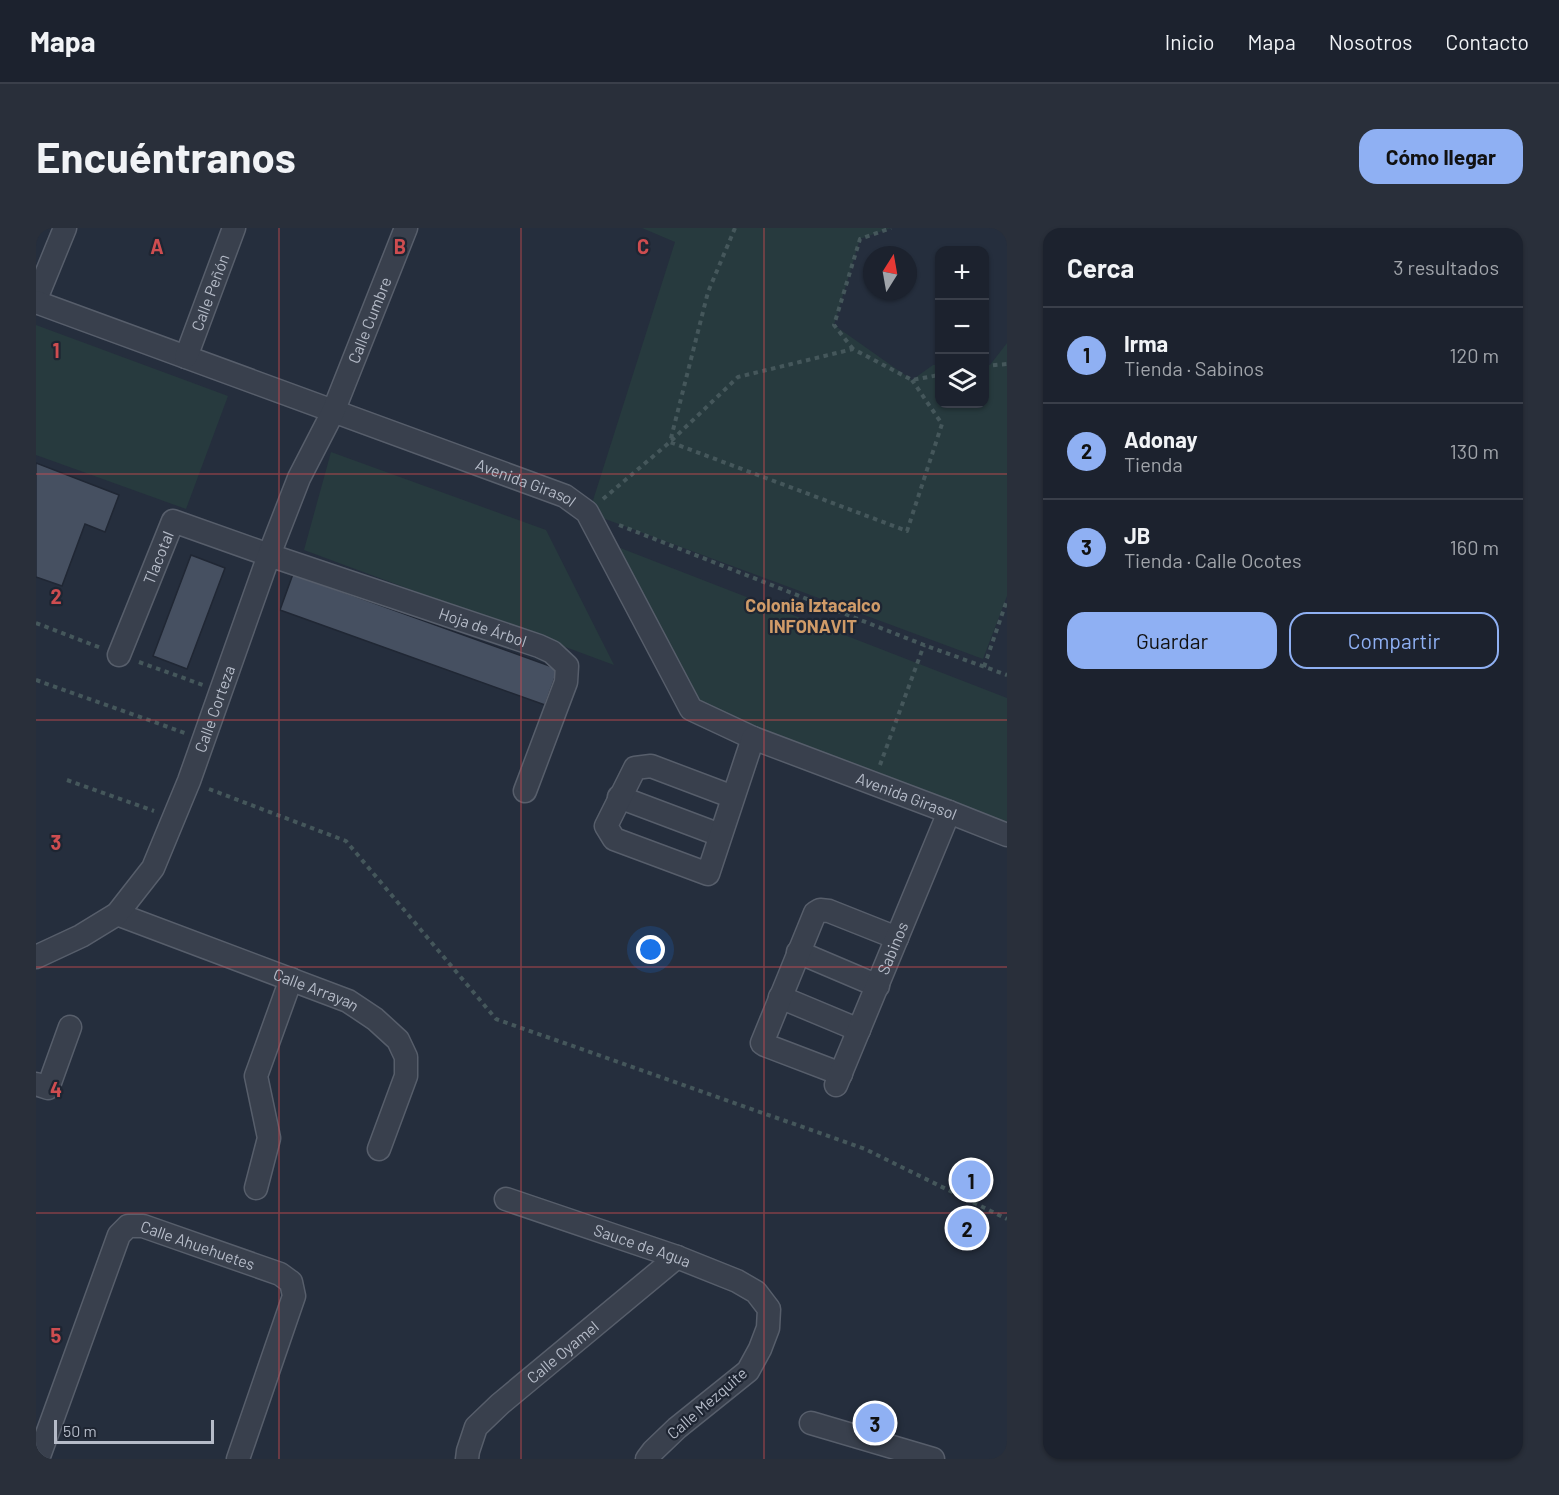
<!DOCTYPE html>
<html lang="es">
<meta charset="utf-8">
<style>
body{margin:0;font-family:Barlow,sans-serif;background:#292f3a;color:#f1f3f6}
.controls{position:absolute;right:18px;top:18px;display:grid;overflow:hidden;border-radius:12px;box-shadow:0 2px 4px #0004}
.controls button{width:54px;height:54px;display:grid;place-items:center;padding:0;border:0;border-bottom:2px solid #3a3f4a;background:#1c222e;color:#f1f3f6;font:30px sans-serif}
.compass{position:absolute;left:827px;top:18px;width:54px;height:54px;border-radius:50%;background:#1c222e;box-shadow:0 2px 4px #0004;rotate:11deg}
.scale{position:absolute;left:18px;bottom:15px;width:160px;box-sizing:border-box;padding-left:6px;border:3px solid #b5bbc8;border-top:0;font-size:16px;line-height:21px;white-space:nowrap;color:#b5bbc8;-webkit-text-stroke:4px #1e2532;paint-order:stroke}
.you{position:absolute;left:615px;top:722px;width:21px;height:21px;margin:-15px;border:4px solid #fff;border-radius:50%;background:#1a73e8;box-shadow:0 0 0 9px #1a73e833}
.badge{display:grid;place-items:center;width:39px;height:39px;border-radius:50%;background:#8fb0f3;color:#111;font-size:20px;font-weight:700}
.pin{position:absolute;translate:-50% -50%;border:3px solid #fff;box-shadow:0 2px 6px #0006}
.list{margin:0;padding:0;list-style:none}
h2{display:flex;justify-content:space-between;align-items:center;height:78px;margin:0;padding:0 24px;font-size:26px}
h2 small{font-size:20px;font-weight:400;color:#a0a4aa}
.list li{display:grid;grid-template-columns:39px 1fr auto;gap:18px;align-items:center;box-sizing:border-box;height:96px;padding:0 24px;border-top:2px solid #3a3f4a}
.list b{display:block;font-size:22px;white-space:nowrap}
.list p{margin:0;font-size:20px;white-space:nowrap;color:#a0a4aa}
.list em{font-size:20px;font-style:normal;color:#a0a4aa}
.actions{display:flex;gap:12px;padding:18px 24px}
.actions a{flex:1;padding:14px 0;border:2px solid #8fb0f3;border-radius:18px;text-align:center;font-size:21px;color:#8fb0f3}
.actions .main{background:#8fb0f3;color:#111}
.icon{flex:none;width:33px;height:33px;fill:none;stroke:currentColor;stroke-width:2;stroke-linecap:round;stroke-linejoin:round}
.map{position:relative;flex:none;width:971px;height:1231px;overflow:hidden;border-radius:18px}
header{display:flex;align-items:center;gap:36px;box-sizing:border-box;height:84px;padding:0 30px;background:#1c222e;border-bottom:2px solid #3a3f4a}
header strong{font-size:28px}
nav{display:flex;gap:33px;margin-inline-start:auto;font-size:21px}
.intro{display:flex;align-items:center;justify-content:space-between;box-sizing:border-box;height:144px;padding:0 36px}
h1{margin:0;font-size:42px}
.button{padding:15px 27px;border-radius:18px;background:#8fb0f3;color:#111;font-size:21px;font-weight:700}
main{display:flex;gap:36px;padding:0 36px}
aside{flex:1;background:#1c222e;border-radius:18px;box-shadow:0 2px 4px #0004}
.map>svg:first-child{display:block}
.green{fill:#273a3e}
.building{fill:#465061;stroke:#202734;stroke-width:1.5}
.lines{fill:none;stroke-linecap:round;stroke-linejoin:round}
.minor-casing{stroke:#575e6b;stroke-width:25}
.path{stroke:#45575b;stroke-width:4;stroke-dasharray:4.5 4.5;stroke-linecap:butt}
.minor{stroke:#39404d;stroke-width:22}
.grid{fill:none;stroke:#ce4d50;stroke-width:1.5;stroke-opacity:0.55}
.labels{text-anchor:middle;stroke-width:4.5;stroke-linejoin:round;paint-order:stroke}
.street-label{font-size:16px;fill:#b5bbc8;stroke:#1e2532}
.neighbourhood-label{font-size:18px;font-weight:bold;fill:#d09b68;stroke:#1e2532}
.grid-label{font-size:20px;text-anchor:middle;font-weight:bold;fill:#ce4d50;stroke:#1e2532;stroke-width:4.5;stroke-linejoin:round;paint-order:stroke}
</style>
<header>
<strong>Mapa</strong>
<nav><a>Inicio</a><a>Mapa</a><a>Nosotros</a><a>Contacto</a></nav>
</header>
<div class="intro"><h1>Encuéntranos</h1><a class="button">Cómo llegar</a></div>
<main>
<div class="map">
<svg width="971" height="1231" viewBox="0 0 971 1231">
<rect width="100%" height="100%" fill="#252e3d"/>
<!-- green -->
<path class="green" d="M606,0H855L824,11L798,97L876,152L897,137H903V176H948L949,137H954L971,115V368L947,431L553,285L639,14Z
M0,97L192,168L150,281L0,227Z
M295,224L510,302L578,437L268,322Z
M574,316L971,470V599L664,482Z"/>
<!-- building -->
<path class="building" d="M0,235L83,267L69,304L49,296L26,358L0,349Z
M155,327L189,340L151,441L117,428Z
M257,346L522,441L509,477L244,382Z"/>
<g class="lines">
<!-- minor casing -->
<g class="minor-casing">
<g id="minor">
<path d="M0,71L29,0"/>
<path id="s1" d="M0,74L529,268L551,284L655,481L717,510L913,584L971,607"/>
<path id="s2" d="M150,129L198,0"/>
<path id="s3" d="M83,427L137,293L233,327L503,418L516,424L531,438L530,454L489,563"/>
<path d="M583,569L684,607"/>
<path d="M697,569L615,538L599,540L570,598L578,611L672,646L717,510"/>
<path id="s4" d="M81,686L312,773L339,791L362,812L370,829V848L343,921"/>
<path d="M762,724L842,758"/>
<path id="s5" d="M0,729L45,708L81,686L117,640L153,553L233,327L263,250L297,184L370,0"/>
<path d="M744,769L823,802"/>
<path d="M805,846L729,817L726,815L779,685L784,682L793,683L861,710"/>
<path d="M0,856L12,860L34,799"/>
<path id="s6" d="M800,857L913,584"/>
<path d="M220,960L233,910L220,848L255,751"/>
<path id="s7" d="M470,971L641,1029L701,1053L720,1064L733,1081L732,1100L724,1121L712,1143L641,1200L617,1223L611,1231"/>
<path d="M775,1195L897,1231"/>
<path id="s8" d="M2,1231L83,1007L92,998H107L244,1046L255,1054L258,1068L202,1231"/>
<path id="s9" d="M431,1231L432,1223L440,1199L464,1176L641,1029"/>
</g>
</g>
<!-- path -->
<path class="path" d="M699,0L672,64L634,214L871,303L906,196L876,152
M970,0H971
M817,121L798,97L824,11L855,0
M948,138L971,136
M567,271L634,214L702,149L817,121L876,152L903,147
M583,297L888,417L971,447
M0,395L65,420
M103,434L167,457
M948,439L971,372
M0,452L149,505
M844,537L888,417
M31,552L118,583
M173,561L310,613L460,791L829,921L971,991"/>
<!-- minor -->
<use href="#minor" class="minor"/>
</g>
<!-- grid -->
<path class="grid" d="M243,0V1231M485,0V1231M728,0V1231M0,246H971M0,492H971M0,739H971M0,985H971"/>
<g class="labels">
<!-- street labels -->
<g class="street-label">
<text dy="6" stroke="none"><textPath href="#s2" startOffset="69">Calle Peñón</textPath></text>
<text dy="6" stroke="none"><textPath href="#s5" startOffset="740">Calle Cumbre</textPath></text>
<text dy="6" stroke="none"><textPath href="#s1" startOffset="522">Avenida Girasol</textPath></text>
<text dy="6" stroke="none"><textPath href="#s3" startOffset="105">Tlacotal</textPath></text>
<text dy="6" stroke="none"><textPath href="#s3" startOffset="472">Hoja de Árbol</textPath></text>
<text dy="6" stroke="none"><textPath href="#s5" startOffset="321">Calle Corteza</textPath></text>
<text dy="6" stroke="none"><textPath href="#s1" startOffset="1046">Avenida Girasol</textPath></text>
<text dy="6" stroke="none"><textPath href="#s6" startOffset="148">Sabinos</textPath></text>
<text dy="6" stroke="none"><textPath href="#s4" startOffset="213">Calle Arrayan</textPath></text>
<text dy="6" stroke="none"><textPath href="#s7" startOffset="144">Sauce de Agua</textPath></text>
<text dy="6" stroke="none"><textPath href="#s8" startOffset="324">Calle Ahuehuetes</textPath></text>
<text dy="6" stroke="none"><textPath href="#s9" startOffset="148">Calle Oyamel</textPath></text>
<text transform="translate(671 1175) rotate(-41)" y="6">Calle Mezquite</text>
</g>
<!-- neighbourhood labels -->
<g class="neighbourhood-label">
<text x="777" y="384">Colonia Iztacalco<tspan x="777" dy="21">INFONAVIT</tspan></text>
</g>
</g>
<g class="grid-label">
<text x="121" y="26">A</text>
<text x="364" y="26">B</text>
<text x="607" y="26">C</text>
<text x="20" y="130">1</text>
<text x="20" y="376">2</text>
<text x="20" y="622">3</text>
<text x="20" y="869">4</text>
<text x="20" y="1115">5</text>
</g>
</svg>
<div class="controls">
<button>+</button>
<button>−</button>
<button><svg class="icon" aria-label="layers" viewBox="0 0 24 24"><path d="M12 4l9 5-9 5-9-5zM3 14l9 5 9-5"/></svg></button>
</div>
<svg class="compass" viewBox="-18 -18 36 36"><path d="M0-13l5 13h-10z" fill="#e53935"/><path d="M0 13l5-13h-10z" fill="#a0a4aa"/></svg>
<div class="scale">50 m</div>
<div class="you"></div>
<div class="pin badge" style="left:935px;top:952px">1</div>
<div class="pin badge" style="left:931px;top:1000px">2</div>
<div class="pin badge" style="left:839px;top:1195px">3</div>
</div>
<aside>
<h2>Cerca<small>3 resultados</small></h2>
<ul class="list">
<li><span class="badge">1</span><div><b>Irma</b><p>Tienda · Sabinos</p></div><em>120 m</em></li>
<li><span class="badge">2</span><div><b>Adonay</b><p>Tienda</p></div><em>130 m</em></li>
<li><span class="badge">3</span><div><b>JB</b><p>Tienda · Calle Ocotes</p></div><em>160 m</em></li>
</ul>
<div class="actions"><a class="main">Guardar</a><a>Compartir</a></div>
</aside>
</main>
